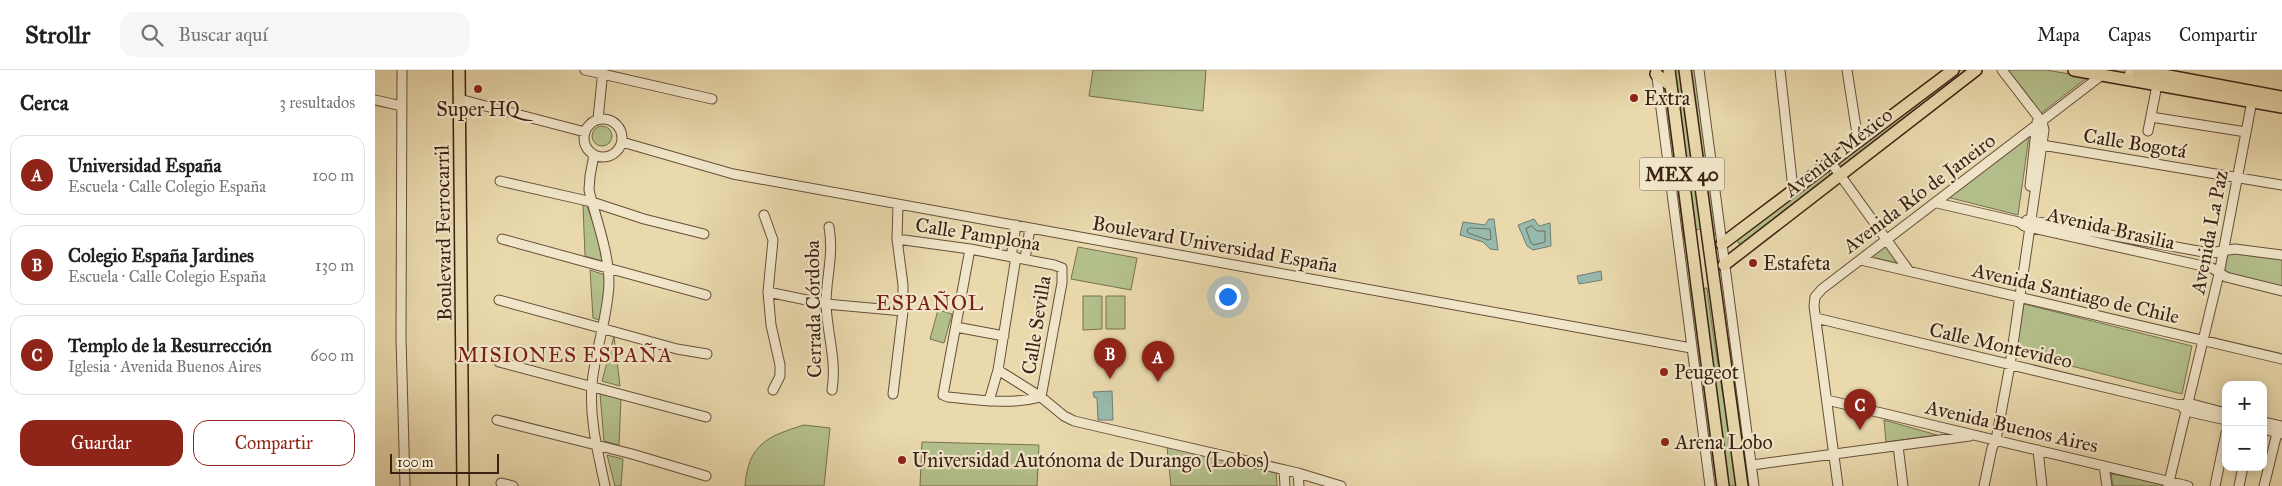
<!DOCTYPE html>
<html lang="es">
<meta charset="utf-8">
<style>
body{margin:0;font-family:"IM FELL Great Primer",serif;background:#f6f6f6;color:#202124}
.controls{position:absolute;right:15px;bottom:15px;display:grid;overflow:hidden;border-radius:10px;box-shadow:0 2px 12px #0003}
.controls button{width:45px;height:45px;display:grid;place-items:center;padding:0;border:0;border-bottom:1px solid #e0e0e0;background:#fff;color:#202124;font:25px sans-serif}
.scale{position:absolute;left:15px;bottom:12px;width:109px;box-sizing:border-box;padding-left:5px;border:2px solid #3c2112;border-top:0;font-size:14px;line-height:18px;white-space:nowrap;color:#3c2112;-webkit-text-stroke:4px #f1e6ca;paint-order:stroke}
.you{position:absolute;left:852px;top:226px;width:18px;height:18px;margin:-12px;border:4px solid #fff;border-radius:50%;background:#1a73e8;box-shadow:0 0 0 8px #1a73e833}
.badge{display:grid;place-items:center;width:32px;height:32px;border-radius:50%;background:#8f2418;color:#fff;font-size:16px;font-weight:700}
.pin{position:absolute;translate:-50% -41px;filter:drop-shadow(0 1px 2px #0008)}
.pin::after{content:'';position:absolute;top:26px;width:18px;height:15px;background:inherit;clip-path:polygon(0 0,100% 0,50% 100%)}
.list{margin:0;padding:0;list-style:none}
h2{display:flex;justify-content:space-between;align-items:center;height:65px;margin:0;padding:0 20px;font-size:21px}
h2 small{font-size:16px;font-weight:400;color:#757577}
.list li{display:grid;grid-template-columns:32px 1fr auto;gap:15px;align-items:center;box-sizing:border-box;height:80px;margin:0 10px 10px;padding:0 10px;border:1px solid #e0e0e0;border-radius:15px}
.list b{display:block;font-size:19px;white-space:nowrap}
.list p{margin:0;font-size:16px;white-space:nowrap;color:#757577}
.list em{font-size:16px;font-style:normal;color:#757577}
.actions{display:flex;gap:10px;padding:15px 20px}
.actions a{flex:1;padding:11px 0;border:1px solid #8f2418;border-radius:15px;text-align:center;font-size:18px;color:#8f2418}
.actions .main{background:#8f2418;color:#fff}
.icon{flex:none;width:28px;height:28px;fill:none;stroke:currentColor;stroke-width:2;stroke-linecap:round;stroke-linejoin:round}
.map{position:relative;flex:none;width:1907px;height:416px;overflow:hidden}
header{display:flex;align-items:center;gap:30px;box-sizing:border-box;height:70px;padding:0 25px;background:#fff;border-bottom:1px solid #e0e0e0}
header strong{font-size:24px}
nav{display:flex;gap:28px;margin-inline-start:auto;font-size:18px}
.search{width:350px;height:45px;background:#f6f6f6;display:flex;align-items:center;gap:12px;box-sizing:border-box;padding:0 18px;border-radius:15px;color:#757577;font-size:19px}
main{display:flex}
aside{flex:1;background:#fff}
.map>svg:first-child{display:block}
.green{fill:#b4c08c;stroke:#78704f}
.water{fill:#97baae;stroke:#737d70}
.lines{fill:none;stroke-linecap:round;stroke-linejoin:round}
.shore{stroke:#6a6e60;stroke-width:1}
.minor-casing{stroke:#674f39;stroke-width:11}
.major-casing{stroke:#3c2112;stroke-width:14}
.minor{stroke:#f1e6ca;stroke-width:9}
.major{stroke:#e9d9ad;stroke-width:11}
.poi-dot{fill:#8f2418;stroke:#f1e6ca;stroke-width:2}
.labels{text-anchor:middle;stroke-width:4.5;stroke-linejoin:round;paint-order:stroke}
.shield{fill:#f1e6ca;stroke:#725c49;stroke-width:1}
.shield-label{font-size:19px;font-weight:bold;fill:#3c2112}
.poi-label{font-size:20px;fill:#3c2112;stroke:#f1e6ca;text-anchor:start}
.street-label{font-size:20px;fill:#3c2112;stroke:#f1e6ca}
.neighbourhood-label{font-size:21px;letter-spacing:1px;fill:#7a1f14;stroke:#f1e6ca}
</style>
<header>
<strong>Strollr</strong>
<div class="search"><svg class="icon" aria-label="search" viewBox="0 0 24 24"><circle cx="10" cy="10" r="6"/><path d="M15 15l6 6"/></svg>Buscar aquí</div>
<nav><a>Mapa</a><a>Capas</a><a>Compartir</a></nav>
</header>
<main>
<aside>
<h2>Cerca<small>3 resultados</small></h2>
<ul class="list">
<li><span class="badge">A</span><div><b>Universidad España</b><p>Escuela · Calle Colegio España</p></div><em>100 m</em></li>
<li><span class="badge">B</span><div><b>Colegio España Jardines</b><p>Escuela · Calle Colegio España</p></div><em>130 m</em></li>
<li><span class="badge">C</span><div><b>Templo de la Resurrección</b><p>Iglesia · Avenida Buenos Aires</p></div><em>600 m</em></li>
</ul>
<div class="actions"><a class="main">Guardar</a><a>Compartir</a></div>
</aside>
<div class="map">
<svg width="1907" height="416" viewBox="0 0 1907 416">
<rect width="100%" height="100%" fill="#e9d9ad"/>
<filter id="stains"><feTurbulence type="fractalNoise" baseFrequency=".004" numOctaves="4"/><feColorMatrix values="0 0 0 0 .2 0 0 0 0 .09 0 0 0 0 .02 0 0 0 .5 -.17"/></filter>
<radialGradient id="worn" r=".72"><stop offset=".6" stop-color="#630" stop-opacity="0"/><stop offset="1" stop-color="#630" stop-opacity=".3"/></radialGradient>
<!-- green -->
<path class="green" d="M718,0H831L828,41L714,26Z
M1298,0H1306L1328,158L1321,160L1310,102Z
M1314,0H1320L1341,164L1336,165Z
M1584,0H1599L1469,95H1464V89Z
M1633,0H1671L1713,7L1665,44Z
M1285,13L1292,25L1309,169L1306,170Z
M217 66a10 10 0 1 1 20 0a10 10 0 1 1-20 0Z
M1654,66L1643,145L1572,127Z
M1452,100L1455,103L1454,108L1370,174L1363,173V166Z
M208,135L212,136L222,164L227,191L210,186Z
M1511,172L1522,193L1493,186Z
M703,177L762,188L756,220L696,209Z
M1854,181L1907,190V217L1848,203Z
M215,200L230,205V226L225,250L218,248Z
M1332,218C1340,284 1353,350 1362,416H1351L1325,219Z
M1317,220L1343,409L1337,403L1311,223Z
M708,226H727V259L708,260Z
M731,226H750V259H731Z
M1649,234L1817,276L1807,324L1641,282Z
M563,240L577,244L569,273L555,269Z
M239,266L245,316L227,311Z
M225,324L246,328L244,375L229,371Z
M1509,350L1562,365L1511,372Z
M429,355L455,358L449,416H370C373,374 393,366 429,355Z
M547,372L664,375L662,416H545Z
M792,377L901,401L902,416H796Z
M232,385L248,389L246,416H240Z
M1736,404L1788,413L1787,416H1738Z"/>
<!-- water -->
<path class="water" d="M1114,149H1119L1123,180L1115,179L1108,172L1085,165L1088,152L1110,155Z
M1159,149L1164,156L1175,153L1176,176L1158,180L1152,176L1143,155Z
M1226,201L1227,210L1204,214L1202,206Z
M737,321L738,350H723L722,328L719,327L718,322Z"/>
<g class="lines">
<!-- shore -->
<path class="shore" d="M1157,156L1162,161H1170V172L1159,175L1156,173L1151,159Z
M1095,158L1115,159L1116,169L1113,170L1093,163L1092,160Z"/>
<!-- minor casing -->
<g class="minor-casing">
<path id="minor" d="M27,0L26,268L30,416
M210,0L337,29
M1281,0L1335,416
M1324,0L1379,416
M1405,0L1418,119
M1472,0L1483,70
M1754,10L1755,0
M84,29L210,62
M0,30L27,36
M1776,47L1871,62
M209 68a19 19 0 1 1 38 0a19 19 0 1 1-38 0Z
M223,49L228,0
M1773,61L1782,15
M247,72L358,104L1316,278
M1667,75L1907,115
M219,85L215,106L214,120C221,150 234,182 234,213C233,247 220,280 217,314C214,348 223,383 230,416
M1455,91L1534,201
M125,111L217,132L269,149L329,164
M1655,116L1662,52
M1562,133L1644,152L1649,156L1837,198L1851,207L1907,221
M389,145L398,170L393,222L396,255L405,295V306L398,320
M1652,150L1834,183L1860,179L1907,185
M454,157C459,185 451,207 451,234C452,264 462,290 457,320
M127,169L331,225
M522,169L595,179L679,195L687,198V213L666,327C636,335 604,330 573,327L568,325L595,179
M636,187L641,155
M650,189L655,158
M1486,190L1907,289
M393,222L451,234L528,241
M124,230L302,279L332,284
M1441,248L1804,335L1813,333L1851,343
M581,257L629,266
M124,292L331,347
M623,300L666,327L689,346L699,351L923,403L966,416
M518,324L528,241V215L522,169L523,134
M1452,330L1813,416
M614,331L623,300L641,187
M1808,338L1811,341L1851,350
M122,350L257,384L331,406
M1888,352L1907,356
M1888,359L1907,364
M1523,376L1528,416
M1663,380L1667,416
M1377,395L1595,366
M1729,396L1732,416
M909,400L910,416
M923,403L924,416
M126,413L138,416
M1463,416L1439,236L1440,227L1447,219L1727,5
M1609,416L1617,378L1621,370L1635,295L1669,60L1667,52L1627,0
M1793,416L1844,204L1877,31
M1840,416L1851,363
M1864,416L1868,397
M1889,416L1902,363"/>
</g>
<!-- major casing -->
<g class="major-casing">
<path id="major" d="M84,0L88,416
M1294,0L1348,416
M1310,0L1367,416
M1699,0L1907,37
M1762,0L1907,27
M1281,4L1296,16
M1347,174L1578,0
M1349,195L1601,0"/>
</g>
<!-- minor -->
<use href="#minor" class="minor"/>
<!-- major -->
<use href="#major" class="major"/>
</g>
<!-- markers -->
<g class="poi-dot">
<circle cx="103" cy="19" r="5"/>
<circle cx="1259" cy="28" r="5"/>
<circle cx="1378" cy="193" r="5"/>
<circle cx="1289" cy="302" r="5"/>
<circle cx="1290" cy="372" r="5"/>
<circle cx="527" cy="390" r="5"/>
</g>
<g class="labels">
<!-- shield labels -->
<rect class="shield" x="1264.5" y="87.5" width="85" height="33" rx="4"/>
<g class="shield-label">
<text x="1307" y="111">MEX 40</text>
</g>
<!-- poi labels -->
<g class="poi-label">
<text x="1269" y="35">Extra</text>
<text x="103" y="46" text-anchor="middle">Super HQ</text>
<text x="1388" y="200">Estafeta</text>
<text x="1299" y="309">Peugeot</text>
<text x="1300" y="379">Arena Lobo</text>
<text x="537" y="397">Universidad Autónoma de Durango (Lobos)</text>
</g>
<!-- street labels -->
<g class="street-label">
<text transform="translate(1760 73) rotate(9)" y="7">Calle Bogotá</text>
<text transform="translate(1463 82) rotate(-38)" y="7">Avenida México</text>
<text transform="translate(1544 123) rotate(-37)" y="7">Avenida Río de Janeiro</text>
<text transform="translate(1736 158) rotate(13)" y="7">Avenida Brasilia</text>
<text transform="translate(1834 162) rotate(-79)" y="7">Avenida La Paz</text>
<text transform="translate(68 163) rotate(-91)" y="7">Boulevard Ferrocarril</text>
<text transform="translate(603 164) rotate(9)" y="7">Calle Pamplona</text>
<text transform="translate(840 174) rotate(10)" y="7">Boulevard Universidad España</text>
<text transform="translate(1701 223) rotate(13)" y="7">Avenida Santiago de Chile</text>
<text transform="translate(438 239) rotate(-91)" y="7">Cerrada Córdoba</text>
<text transform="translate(661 255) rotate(-81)" y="7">Calle Sevilla</text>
<text transform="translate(1626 275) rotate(13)" y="7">Calle Montevideo</text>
<text transform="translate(1637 356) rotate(13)" y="7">Avenida Buenos Aires</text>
</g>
<!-- neighbourhood labels -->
<g class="neighbourhood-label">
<text x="555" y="240">ESPAÑOL</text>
<text x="190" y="292">MISIONES ESPAÑA</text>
</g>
</g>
<rect width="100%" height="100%" filter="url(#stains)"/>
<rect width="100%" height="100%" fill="url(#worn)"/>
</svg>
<div class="controls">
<button>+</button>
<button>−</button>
</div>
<div class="scale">100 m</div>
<div class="you"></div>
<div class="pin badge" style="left:783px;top:312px">A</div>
<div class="pin badge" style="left:735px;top:309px">B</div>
<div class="pin badge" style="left:1485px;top:360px">C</div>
</div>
</main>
